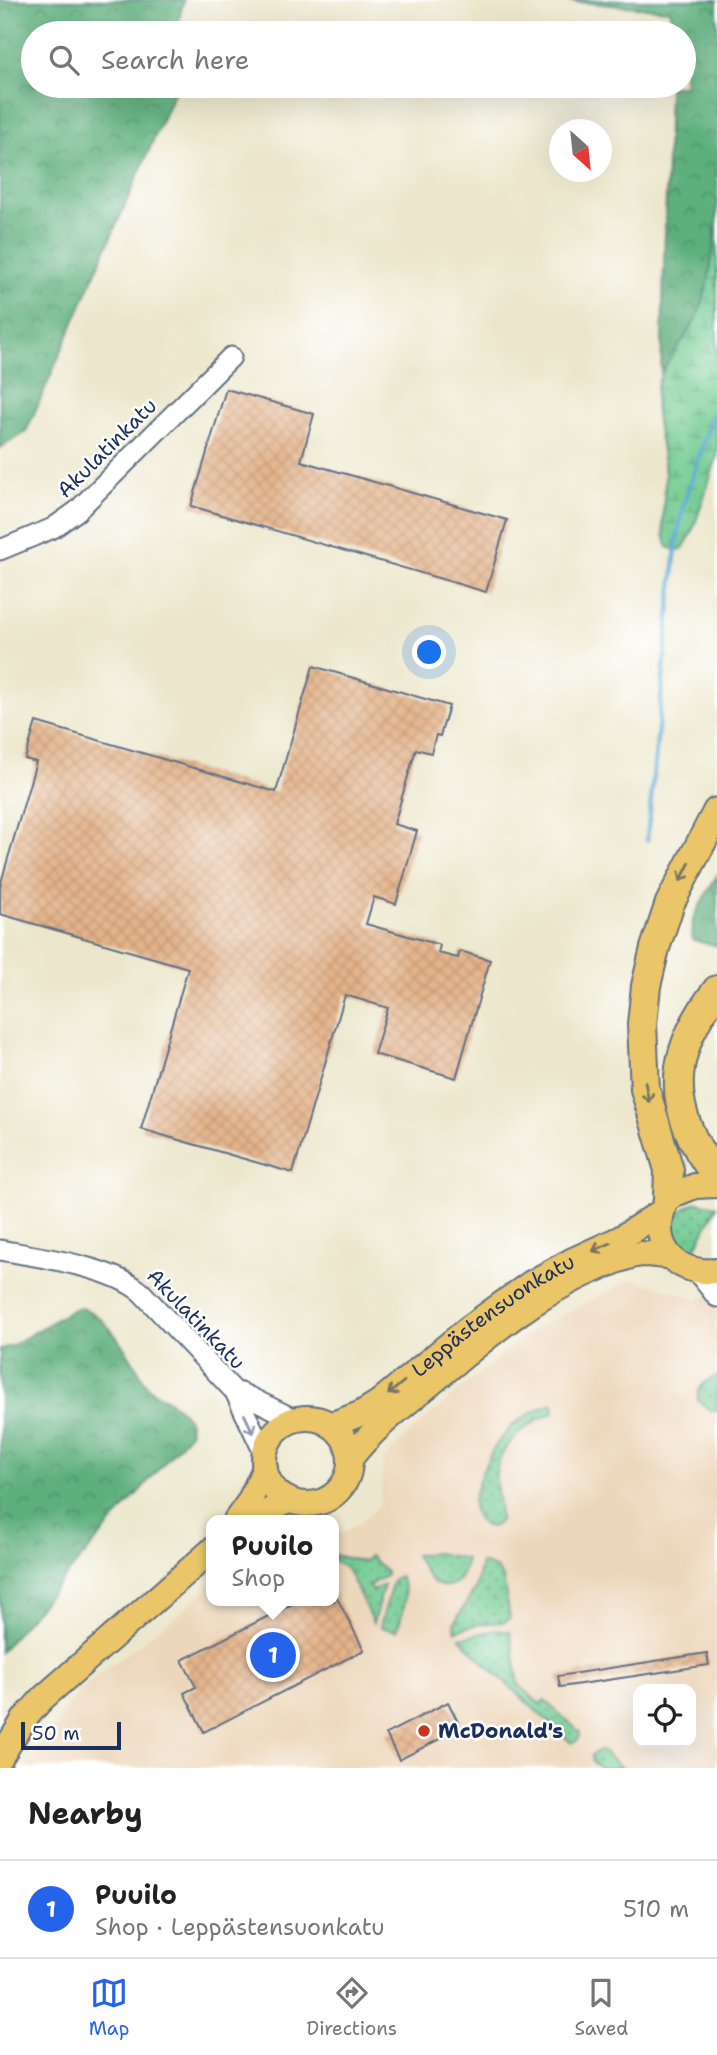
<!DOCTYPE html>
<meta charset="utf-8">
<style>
body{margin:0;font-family:"Shantell Sans",sans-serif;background:#f6f6f6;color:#222}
.controls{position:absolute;right:21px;bottom:21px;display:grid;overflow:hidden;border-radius:14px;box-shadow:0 7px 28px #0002}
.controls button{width:63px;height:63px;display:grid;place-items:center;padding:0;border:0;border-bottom:2px solid #e0e0e0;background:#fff;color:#222;font:35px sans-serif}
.compass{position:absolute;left:549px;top:119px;width:63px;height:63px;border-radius:50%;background:#fff;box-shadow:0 7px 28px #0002;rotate:153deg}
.scale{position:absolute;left:21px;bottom:18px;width:100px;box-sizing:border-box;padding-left:7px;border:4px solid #1b2f5e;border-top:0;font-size:19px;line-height:24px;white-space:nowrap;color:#1b2f5e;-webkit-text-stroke:5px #fff;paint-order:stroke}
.you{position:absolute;left:430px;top:653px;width:24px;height:24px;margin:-18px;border:5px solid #fff;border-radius:50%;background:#1a73e8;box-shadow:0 0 0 10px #1a73e833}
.badge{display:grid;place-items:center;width:46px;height:46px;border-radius:50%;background:#2563eb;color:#fff;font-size:23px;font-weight:700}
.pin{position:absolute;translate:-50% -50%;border:4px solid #fff;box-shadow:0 2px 7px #0006}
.popup{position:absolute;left:206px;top:1515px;width:133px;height:91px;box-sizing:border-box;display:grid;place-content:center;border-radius:14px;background:#fff;filter:drop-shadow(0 2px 5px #0005);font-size:23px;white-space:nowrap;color:#767676}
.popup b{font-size:26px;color:#222}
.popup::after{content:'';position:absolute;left:50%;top:100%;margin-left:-14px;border:14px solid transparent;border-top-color:#fff}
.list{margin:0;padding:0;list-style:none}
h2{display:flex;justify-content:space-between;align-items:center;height:91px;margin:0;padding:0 28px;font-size:30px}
h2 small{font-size:23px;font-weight:400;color:#767676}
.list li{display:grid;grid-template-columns:46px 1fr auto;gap:21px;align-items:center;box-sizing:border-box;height:98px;padding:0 28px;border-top:2px solid #e0e0e0}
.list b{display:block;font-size:26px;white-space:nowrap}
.list p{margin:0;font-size:23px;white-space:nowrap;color:#767676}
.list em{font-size:23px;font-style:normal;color:#767676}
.icon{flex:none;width:38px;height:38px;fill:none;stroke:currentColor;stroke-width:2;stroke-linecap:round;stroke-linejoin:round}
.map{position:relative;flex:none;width:717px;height:1768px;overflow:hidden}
.search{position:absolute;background:#fff;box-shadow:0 7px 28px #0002;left:21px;right:21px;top:21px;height:77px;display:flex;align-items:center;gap:18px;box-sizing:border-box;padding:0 24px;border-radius:38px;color:#767676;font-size:26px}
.sheet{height:189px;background:#fff}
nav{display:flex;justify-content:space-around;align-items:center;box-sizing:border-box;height:98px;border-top:2px solid #e0e0e0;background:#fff;font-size:19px;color:#767676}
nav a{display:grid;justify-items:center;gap:4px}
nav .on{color:#2563eb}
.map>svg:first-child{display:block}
.built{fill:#edd7bb;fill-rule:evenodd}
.grass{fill:url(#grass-dots);stroke:#467d78;stroke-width:2}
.forest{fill:url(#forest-crowns);stroke:#3c6f6c;stroke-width:2}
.wetland{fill:url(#wetland-marsh);stroke:#467d78;stroke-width:2}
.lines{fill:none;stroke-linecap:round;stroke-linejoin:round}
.stream{stroke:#5aa7d3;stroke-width:4.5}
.building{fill:url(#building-cross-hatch)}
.minor-casing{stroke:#646f84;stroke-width:23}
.major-casing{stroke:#646f84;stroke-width:28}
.highway-casing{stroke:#646f84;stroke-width:32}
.minor{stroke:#fff;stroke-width:19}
.major{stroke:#eac669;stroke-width:24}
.highway{stroke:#eac669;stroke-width:28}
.oneway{stroke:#787363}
.oneway2{stroke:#8d97ae}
.poi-dot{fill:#c8321e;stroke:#fff;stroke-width:2.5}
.labels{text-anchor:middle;stroke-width:5;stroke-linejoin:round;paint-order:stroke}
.street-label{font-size:21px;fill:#1b2f5e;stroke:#fff}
.poi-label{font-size:21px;font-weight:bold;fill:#1b2f5e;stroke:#fff;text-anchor:start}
</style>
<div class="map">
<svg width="717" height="1768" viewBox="0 0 717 1768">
<defs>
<pattern id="grass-dots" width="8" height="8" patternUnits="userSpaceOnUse" patternTransform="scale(1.75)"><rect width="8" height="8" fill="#72cb91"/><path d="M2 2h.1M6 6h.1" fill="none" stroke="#5da57a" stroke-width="1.8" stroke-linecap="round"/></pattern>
<pattern id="forest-crowns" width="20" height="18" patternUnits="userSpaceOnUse" patternTransform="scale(1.75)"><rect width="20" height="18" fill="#5daf7b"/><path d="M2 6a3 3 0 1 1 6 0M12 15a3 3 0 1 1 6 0" fill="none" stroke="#4c8f68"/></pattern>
<pattern id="wetland-marsh" width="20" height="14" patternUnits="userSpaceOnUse" patternTransform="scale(1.75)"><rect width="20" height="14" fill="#72cb91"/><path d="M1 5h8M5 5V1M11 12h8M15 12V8" fill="none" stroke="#5da57a"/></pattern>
<pattern id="building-cross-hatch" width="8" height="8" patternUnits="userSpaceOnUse" patternTransform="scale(1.75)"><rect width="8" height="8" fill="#e4b389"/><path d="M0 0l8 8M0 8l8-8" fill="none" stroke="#c39a79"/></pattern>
</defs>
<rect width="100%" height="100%" fill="#fff"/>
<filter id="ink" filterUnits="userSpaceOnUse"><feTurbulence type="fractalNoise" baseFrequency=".0143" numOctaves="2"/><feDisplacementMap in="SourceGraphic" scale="14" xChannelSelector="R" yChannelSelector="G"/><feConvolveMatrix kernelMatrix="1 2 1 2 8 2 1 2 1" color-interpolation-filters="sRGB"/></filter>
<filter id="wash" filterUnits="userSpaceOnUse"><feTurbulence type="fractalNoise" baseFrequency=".00686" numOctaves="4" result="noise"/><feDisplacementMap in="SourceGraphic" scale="28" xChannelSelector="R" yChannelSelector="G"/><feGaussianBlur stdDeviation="1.57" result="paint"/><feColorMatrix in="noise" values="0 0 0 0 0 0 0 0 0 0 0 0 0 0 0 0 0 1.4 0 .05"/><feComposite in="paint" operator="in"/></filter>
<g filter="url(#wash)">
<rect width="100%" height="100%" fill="#ece7cc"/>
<!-- built -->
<path class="built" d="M631,1279L698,1299L717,1292V1768H28L78,1691L183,1610L212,1583V1601H334V1537L358,1524L379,1506L384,1459L424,1419L527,1334ZM638,1689H691V1742H638Z"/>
<!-- grass -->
<path class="grass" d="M697,1202L717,1206L694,1251L671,1242C669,1220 678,1210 697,1202Z
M717,1376V1411L712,1412L698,1400C696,1387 706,1381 717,1376Z
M553,1403L554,1412C526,1424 499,1443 496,1476C495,1491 501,1506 500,1521C487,1535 474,1520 473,1504C473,1495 477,1486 480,1478C495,1438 513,1418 553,1403Z
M437,1553L466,1559C465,1564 464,1571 462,1575C455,1588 439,1590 430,1579C424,1572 420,1563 415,1555Z
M334,1555L364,1562L370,1556L386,1572V1576L369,1585L372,1591L384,1585L373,1623L348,1570L334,1561Z
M481,1563L496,1568L503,1578L510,1618L505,1622L478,1624L456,1631L454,1623L475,1589Z
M399,1576C410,1594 403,1612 397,1631L380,1627L393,1580Z
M496,1630L510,1632L519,1685L540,1704L544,1700L580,1732C580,1739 578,1741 571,1743L566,1738L487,1666L460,1638Z
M600,1750L602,1751L622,1768H600L592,1761L591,1755Z"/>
<!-- forest -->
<path class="forest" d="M0,0H184L179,19L180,33H33V86H177L26,432L0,448Z
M554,0H717V223L707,291L696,320L661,375L669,86H684V33H671V11L669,10Z
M717,875V945L716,946L692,940L693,918Z
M81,1308C110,1315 133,1363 148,1387C163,1400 195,1410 189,1434L0,1652V1349L13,1345L72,1310Z"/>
<!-- wetland -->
<path class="wetland" d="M717,223V457L692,533L683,548L678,551L668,547C659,528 665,499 665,478C665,450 651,414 657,387C663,361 686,341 697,317C710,287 712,255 717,223Z"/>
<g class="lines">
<!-- stream -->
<path class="stream" d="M647,840L676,547L682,510L717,401"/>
</g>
<g id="blocks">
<!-- building -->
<path class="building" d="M226,389L314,414L301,461L507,520L486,592L191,506Z
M313,666L449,706L440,736L436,735L431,753L416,749L394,824L417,831L396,904L374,897L366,924L440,945L438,953L458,958L460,951L490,960L456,1078L374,1054L388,1008L345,995L293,1173L141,1129L188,968L0,914V886L36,762L25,759L36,722L276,792Z
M334,1592L364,1650L204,1732L184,1693L196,1687L182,1660L298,1601H334Z
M707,1653L709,1665L560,1687L558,1676Z
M448,1702L461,1728L399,1760L386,1734Z"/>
</g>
</g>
<g filter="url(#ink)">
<use href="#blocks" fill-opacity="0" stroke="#646f84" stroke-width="2"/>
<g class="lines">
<!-- minor casing -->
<g class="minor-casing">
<path id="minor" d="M0,550L53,528L77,511L231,357
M0,1250C39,1257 113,1267 142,1293L235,1392L241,1393L296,1420
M690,1268L702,1278L717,1297
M235,1392L265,1455"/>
</g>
<!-- major casing -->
<g class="major-casing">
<g id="major">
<path d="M717,1185L695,1186L668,1197C647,1239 669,1275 717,1271"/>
<circle cx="307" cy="1461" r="43"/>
<path id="s1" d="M330,1425L360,1414L378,1403L470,1327L531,1283L571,1261L619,1239L661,1212"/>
<path d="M350,1459C373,1428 405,1405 435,1380C489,1335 541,1290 607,1265C618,1260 630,1255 642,1254C651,1254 660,1256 669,1256"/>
<path d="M236,1520L249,1502L265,1468"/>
<path d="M253,1520L289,1500"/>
<path d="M0,1758L25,1718L43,1698L212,1550"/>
</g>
</g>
<!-- highway casing -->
<g class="highway-casing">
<path id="highway" d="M717,990C666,1056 666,1111 717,1177
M668,1197L669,1170L645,1089L642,1024L646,986L655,948L670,903L717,812"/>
</g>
<!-- minor -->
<use href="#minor" class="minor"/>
<!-- major -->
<use href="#major" class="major"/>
<!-- highway -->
<use href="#highway" class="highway"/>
</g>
<!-- one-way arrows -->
<defs><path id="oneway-shaft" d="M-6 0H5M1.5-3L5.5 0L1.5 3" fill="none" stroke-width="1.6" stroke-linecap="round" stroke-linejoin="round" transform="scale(1.75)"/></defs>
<g class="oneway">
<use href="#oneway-shaft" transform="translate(685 872) rotate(117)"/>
<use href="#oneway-shaft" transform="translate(647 1092) rotate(79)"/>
<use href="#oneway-shaft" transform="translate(602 1247) rotate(156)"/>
<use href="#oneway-shaft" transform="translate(396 1388) rotate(140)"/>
</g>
<use class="oneway2" href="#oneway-shaft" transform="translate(249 1424) rotate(64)"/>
</g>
<!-- markers -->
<circle class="poi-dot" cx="424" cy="1731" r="7"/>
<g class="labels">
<!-- street labels -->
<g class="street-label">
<text transform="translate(107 448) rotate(-45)" y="7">Akulatinkatu</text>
<text dy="7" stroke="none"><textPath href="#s1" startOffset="198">Leppästensuonkatu</textPath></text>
<text transform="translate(196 1319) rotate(46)" y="7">Akulatinkatu</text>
</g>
<!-- poi labels -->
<g class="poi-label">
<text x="438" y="1738">McDonald's</text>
</g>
</g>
</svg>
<div class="controls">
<button><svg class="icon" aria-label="locate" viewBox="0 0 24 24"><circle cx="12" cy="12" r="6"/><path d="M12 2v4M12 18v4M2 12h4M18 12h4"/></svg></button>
</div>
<svg class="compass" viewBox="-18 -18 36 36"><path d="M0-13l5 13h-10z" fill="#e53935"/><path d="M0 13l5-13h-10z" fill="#767676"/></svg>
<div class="scale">50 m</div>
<div class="you"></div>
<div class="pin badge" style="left:273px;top:1655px">1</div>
<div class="popup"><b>Puuilo</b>Shop</div>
<div class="search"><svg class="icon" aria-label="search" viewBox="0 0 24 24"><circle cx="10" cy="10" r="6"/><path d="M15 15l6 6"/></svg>Search here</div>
</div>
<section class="sheet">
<h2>Nearby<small></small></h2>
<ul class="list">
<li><span class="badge">1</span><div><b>Puuilo</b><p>Shop · Leppästensuonkatu</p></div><em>510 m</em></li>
</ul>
</section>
<nav>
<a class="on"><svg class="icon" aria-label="map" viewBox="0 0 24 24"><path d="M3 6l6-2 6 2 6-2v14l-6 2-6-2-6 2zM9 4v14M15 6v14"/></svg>Map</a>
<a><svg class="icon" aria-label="directions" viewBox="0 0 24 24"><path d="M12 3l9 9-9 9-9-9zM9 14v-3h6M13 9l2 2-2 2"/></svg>Directions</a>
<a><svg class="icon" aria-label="saved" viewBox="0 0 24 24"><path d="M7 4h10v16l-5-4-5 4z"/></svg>Saved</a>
</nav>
